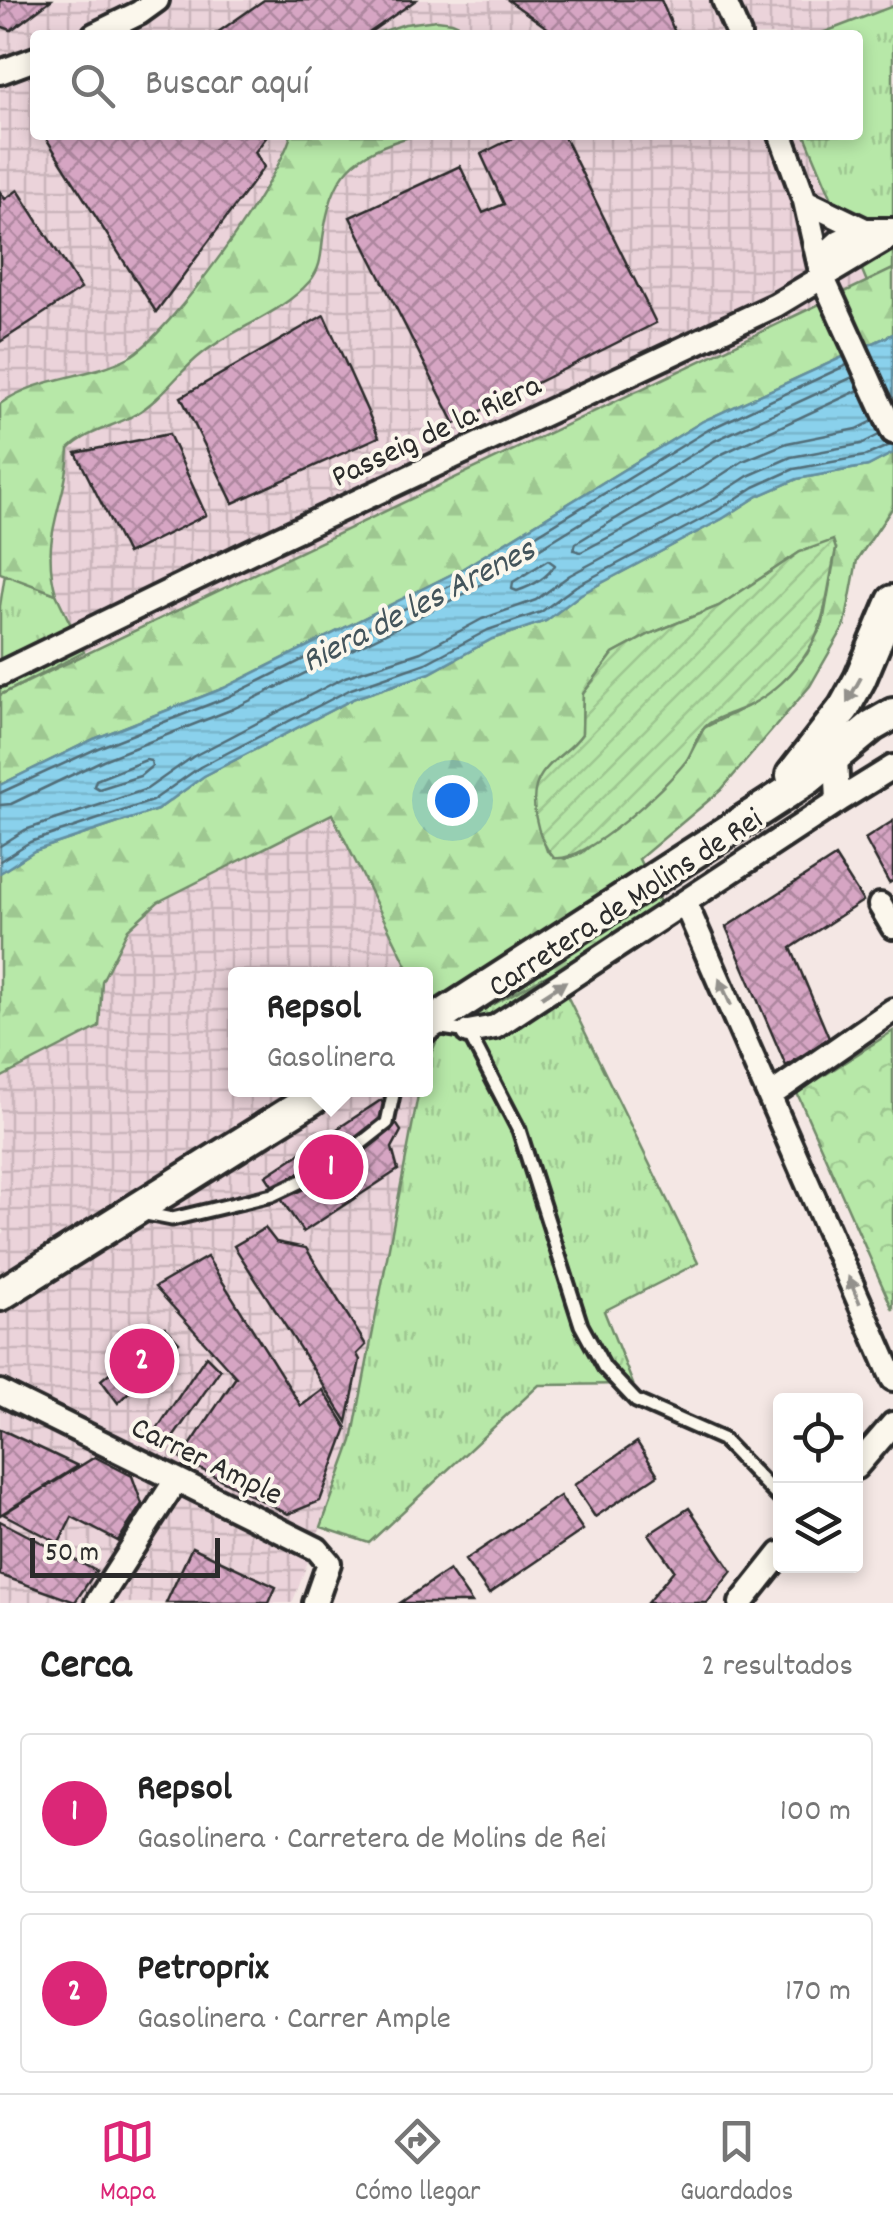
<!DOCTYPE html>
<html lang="es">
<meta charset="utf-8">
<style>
body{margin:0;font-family:Dekko,sans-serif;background:#f6f6f6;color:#222}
.controls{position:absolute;right:30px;bottom:30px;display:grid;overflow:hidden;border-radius:10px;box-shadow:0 5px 15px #0003}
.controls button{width:90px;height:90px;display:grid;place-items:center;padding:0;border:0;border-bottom:2px solid #e0e0e0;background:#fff;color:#222;font:50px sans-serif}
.scale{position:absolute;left:30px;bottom:25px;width:190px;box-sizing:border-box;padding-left:10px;border:5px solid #2b2b2b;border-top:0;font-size:28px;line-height:35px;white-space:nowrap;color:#2b2b2b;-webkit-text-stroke:8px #fbf7ec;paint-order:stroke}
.you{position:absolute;left:452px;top:800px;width:35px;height:35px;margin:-25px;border:8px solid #fff;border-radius:50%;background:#1a73e8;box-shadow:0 0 0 15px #1a73e833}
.badge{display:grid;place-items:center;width:65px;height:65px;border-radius:50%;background:#db2777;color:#fff;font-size:32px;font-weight:700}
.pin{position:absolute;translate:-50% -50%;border:5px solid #fff;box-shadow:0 2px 10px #0006}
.popup{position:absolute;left:228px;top:967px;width:205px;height:130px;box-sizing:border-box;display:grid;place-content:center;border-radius:10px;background:#fff;filter:drop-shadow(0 2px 8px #0005);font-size:32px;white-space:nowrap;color:#767676}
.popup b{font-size:38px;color:#222}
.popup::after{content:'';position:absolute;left:50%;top:100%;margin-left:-20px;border:20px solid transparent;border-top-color:#fff}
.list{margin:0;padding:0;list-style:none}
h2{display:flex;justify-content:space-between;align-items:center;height:130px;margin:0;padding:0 40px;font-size:42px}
h2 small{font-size:32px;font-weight:400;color:#767676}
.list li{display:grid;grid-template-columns:65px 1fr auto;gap:30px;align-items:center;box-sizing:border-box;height:160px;margin:0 20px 20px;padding:0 20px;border:2px solid #e0e0e0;border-radius:10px}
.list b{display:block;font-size:38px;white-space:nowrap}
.list p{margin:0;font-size:32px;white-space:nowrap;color:#767676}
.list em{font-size:32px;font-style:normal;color:#767676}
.icon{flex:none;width:55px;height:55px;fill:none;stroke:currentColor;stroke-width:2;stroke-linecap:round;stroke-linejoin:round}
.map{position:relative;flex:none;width:893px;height:1603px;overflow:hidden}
.search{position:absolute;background:#fff;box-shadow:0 5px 15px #0003;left:30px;right:30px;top:30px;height:110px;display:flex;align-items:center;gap:25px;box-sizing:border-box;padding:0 35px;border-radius:10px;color:#767676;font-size:38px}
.sheet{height:490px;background:#fff}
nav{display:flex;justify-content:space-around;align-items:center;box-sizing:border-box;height:140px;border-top:2px solid #e0e0e0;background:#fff;font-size:28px;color:#767676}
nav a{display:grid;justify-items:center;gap:5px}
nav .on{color:#db2777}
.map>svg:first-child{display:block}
.industrial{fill:url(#industrial-grid)}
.grass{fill:url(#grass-tufts);stroke:#718a6a;stroke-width:2.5}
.forest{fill:url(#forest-firs);stroke:#718a6a;stroke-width:2.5;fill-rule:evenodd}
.park{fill:url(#park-crowns);stroke:#718a6a;stroke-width:2.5}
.garden{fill:url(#garden-furrows);stroke:#718a6a;stroke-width:2.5}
.water{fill:url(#water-rules);stroke:#648f9f;stroke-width:2.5}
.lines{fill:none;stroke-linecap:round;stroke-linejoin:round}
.shore{stroke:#516d78;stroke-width:2.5}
.building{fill:url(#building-cross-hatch);stroke:#2b2b2b;stroke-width:2.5}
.lane-casing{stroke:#2b2b2b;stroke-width:19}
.street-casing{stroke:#2b2b2b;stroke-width:30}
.secondary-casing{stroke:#2b2b2b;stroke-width:38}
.lane{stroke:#fbf7ec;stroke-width:11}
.street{stroke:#fbf7ec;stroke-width:22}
.secondary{stroke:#fbf7ec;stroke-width:30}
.oneway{fill:#93918c}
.labels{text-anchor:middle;stroke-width:8;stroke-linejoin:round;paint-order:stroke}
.street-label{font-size:32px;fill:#2b2b2b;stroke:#fbf7ec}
.water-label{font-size:35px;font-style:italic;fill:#43545b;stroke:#fbf7ec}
</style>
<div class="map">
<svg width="893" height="1603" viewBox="0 0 893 1603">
<defs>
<pattern id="industrial-grid" width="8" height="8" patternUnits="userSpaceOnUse" patternTransform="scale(2.5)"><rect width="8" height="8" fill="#ebd3da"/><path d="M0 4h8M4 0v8" fill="none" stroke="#cab5bb"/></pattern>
<pattern id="grass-tufts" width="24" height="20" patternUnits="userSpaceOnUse" patternTransform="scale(2.5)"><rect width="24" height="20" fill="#b7e8a8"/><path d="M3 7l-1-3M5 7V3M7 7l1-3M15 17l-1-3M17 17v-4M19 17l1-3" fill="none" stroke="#9ec791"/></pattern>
<pattern id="forest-firs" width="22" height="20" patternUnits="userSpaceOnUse" patternTransform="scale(2.5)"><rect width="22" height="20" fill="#b7e8a8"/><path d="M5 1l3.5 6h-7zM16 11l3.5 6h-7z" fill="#9ec791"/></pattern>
<pattern id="park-crowns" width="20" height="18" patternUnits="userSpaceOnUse" patternTransform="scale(2.5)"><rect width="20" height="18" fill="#b7e8a8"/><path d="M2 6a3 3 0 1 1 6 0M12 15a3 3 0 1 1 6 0" fill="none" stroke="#9ec791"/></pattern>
<pattern id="garden-furrows" width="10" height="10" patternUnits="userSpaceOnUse" patternTransform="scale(2.5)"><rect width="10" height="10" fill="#b7e8a8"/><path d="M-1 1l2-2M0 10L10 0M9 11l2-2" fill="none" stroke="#9ec791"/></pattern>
<pattern id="water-rules" width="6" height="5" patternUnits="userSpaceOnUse" patternTransform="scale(2.5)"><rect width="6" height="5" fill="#8ad1ec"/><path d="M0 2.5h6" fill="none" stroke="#77b4cb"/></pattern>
<pattern id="building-cross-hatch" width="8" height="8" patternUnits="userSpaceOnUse" patternTransform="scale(2.5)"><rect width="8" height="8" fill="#d6a5c3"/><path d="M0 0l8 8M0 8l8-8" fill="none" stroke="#ae879f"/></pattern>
</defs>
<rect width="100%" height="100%" fill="#f4e7e4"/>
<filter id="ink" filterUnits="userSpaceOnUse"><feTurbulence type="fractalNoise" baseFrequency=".01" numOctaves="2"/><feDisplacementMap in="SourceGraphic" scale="20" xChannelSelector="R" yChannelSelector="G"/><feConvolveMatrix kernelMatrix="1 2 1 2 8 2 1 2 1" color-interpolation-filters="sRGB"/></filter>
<g filter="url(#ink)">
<!-- industrial -->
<path class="industrial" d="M0,0H893V6L817,35H482L452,22L423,21L372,35H35V135H291L274,175L240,228L175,313L144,346L103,369L34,386L0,404Z
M416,135H805L867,282L235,584L84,652L56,594L49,564L51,531L68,472L69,449L81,437L136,414L160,395L179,373L204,352L286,304L317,272L322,258L327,210L343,173L379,145Z
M332,814L411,974H236V1090H419L352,1441L299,1586L292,1603H0V1235L4,1232L0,1224V1078L99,1027L102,981L128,929L158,902Z"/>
<!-- grass -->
<path class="grass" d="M893,6V269L867,282L805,135H858V35H817Z
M5,574L56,594L84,652L0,695V606Z
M555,971L698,1263L604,1311L633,1384L539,1385L369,1543L321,1527L352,1441L419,1090H426V1065L440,1033Z"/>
<!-- forest -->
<path class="forest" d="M437,20L452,22L482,35H372L405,24Z
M291,135H416C352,153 332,172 323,238C321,255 321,268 310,281C280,315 238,326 203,353C179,371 163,398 136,414C114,427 89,430 69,449C67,504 39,534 56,594L0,573V404C38,376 87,379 129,357C170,335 279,180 291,135Z
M893,269V334L703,421L462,569L224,688L94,739L0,785V695Z
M893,453V507L857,560L845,625L810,686L721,790L639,859L661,904L555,971L440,1033L426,1005V974H411L332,814L158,902L128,929L102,981L99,1027L0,1078V873L34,851L157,810L204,776L355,698L430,673L492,639L546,621L581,594L722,519L758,496L797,479L868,466ZM836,549L823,623L807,654L793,670L752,704L704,728L688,758L649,798L582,853L565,859L547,851C537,822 527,795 548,767C558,755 573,748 582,734L583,694L613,654L650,634L719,606L800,552Z"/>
<!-- park -->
<path class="park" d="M893,1031V1310L797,1093Z"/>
<!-- garden -->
<path class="garden" d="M833,540L836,549C828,584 827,620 808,651C795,673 770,696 746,707C733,713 715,717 705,727C696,736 693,751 686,761C665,788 588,862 554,858C537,839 526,796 542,774C553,758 571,750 582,734L583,694L613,654L650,634L719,606L800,552Z"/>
<!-- water -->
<path class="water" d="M893,334V453L868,466L797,479L758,496L722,519L581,594L546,621L492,639L430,673L355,698L204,776L157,810L34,851L0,873V785L94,739L224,688L462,569L703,421Z"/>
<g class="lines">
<!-- shore -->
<path class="shore" d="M859,390L722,454L576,543L574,550L581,552L703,487L743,461L787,443L857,429L873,421
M548,560L555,565C547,578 532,586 517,591L512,589L513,582Z
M146,760L151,761L152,766L140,776L99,789L94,786L96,780Z
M0,793L98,748L228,697L466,578L708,430L847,365
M0,805L11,804L103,760L233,709L472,590L714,441L853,377
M0,846L25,830L147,789L194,756L345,677L421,652L482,619L536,600L570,575L711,500L748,476L791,457L861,444L879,435
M0,861L30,842L152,801L200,767L351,689L426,663L488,630L541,612L576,586L717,511L754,487L794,469L865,456L890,445"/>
</g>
<!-- building -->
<path class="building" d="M0,0H51L11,30L0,26Z
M264,0H416L366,35H214Z
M508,0H661L676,35H557Z
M44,135H268L255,152L264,167L156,312Z
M519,135H563L656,323L455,424L350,217L460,166L483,213L504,204L481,154Z
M18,190L81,289L0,342V192L5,199Z
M324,315L379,437L233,503L181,397Z
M169,434L206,515L127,554L76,453Z
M893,821V881L889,883L865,839Z
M835,857L863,901L791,948L829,1038L786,1066L726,927Z
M381,1100L401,1131L392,1148L398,1170L303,1232L266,1176Z
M265,1228L276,1242L306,1248L366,1345L357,1354L360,1360L347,1422L234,1246Z
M207,1257L301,1406L323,1390L347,1428L320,1501L288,1514L181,1459L236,1377L155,1287Z
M165,1327L179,1342L118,1403L101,1380Z
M206,1356L220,1370L170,1442L155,1432Z
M0,1429L78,1466L0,1515Z
M637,1442L658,1475L595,1517L574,1485Z
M95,1457L132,1476L142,1504L118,1541L72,1517L59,1543L3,1514Z
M560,1496L583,1530L489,1594L465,1560Z
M689,1508L732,1571L707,1603H647L674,1570L649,1534Z
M0,1521L96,1571L75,1602L0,1575Z
M192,1547L276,1587L269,1603H166Z
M449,1570L472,1603H400Z"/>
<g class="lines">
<!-- lane casing -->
<g class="lane-casing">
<path id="lane" d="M436,1027L468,1032L519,1130L581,1325L604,1367L636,1401L722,1439L780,1499
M141,1213L172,1219L272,1195L331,1167L387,1123L394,1090"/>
</g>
<!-- street casing -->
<g class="street-casing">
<path id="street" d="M724,0L739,35
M94,35L139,13L157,0
M0,72L35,59
M781,135L805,201L822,276L893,432
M805,201L865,230H893
M819,260L840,241L865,230
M0,674L250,552L776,305L893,235
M838,801L893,767
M685,903L893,1379
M880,905L893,927
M468,1032L495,1027L838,801L836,757
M771,1095L893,1010
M0,1392L317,1549L329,1563L315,1603
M856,1467L893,1424
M97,1603L176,1480
M741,1603L780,1554"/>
</g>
<!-- secondary casing -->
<g class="secondary-casing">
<path id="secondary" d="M792,775L844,708L860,679L893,601
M426,1026L808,779L872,726L893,714
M0,1295L326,1090"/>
</g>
<!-- lane -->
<use href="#lane" class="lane"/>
<!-- street -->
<use href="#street" class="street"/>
<!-- secondary -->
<use href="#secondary" class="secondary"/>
</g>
<!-- one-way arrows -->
<defs><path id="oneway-solid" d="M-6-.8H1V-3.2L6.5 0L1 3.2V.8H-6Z" transform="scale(2.5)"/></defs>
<g class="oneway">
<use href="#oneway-solid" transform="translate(854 690) rotate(119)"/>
<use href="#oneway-solid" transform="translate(554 989) rotate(-33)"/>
<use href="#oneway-solid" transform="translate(725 992) rotate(-114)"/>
<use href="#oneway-solid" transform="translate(854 1290) rotate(-113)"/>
</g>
</g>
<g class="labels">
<!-- street labels -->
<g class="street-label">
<text transform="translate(435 429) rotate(-25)" y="11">Passeig de la Riera</text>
<text transform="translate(624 901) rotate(-33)" y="11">Carretera de Molins de Rei</text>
<text transform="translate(208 1459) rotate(26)" y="11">Carrer Ample</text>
</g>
<!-- water labels -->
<g class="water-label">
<text transform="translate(417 603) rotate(-27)" y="12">Riera de les Arenes</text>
</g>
</g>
</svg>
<div class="controls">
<button><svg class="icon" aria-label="locate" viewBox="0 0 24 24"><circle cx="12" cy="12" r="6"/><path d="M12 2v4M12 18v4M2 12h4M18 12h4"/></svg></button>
<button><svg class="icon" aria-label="layers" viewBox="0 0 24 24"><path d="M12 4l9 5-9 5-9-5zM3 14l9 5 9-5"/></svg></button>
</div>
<div class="scale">50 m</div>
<div class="you"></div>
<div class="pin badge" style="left:331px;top:1167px">1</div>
<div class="popup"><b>Repsol</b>Gasolinera</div>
<div class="pin badge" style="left:142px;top:1361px">2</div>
<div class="search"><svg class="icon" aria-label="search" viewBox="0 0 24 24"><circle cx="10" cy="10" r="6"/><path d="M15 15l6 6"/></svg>Buscar aquí</div>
</div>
<section class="sheet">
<h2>Cerca<small>2 resultados</small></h2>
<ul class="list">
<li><span class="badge">1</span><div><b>Repsol</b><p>Gasolinera · Carretera de Molins de Rei</p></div><em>100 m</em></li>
<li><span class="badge">2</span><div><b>Petroprix</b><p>Gasolinera · Carrer Ample</p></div><em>170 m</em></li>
</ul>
</section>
<nav>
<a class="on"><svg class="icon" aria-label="map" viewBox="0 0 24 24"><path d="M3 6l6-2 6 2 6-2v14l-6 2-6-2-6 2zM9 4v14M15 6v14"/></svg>Mapa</a>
<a><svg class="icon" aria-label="directions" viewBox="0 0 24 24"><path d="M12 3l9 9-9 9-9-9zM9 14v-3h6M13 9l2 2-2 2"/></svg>Cómo llegar</a>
<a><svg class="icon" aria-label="saved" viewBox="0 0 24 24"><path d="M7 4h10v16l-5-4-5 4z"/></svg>Guardados</a>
</nav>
